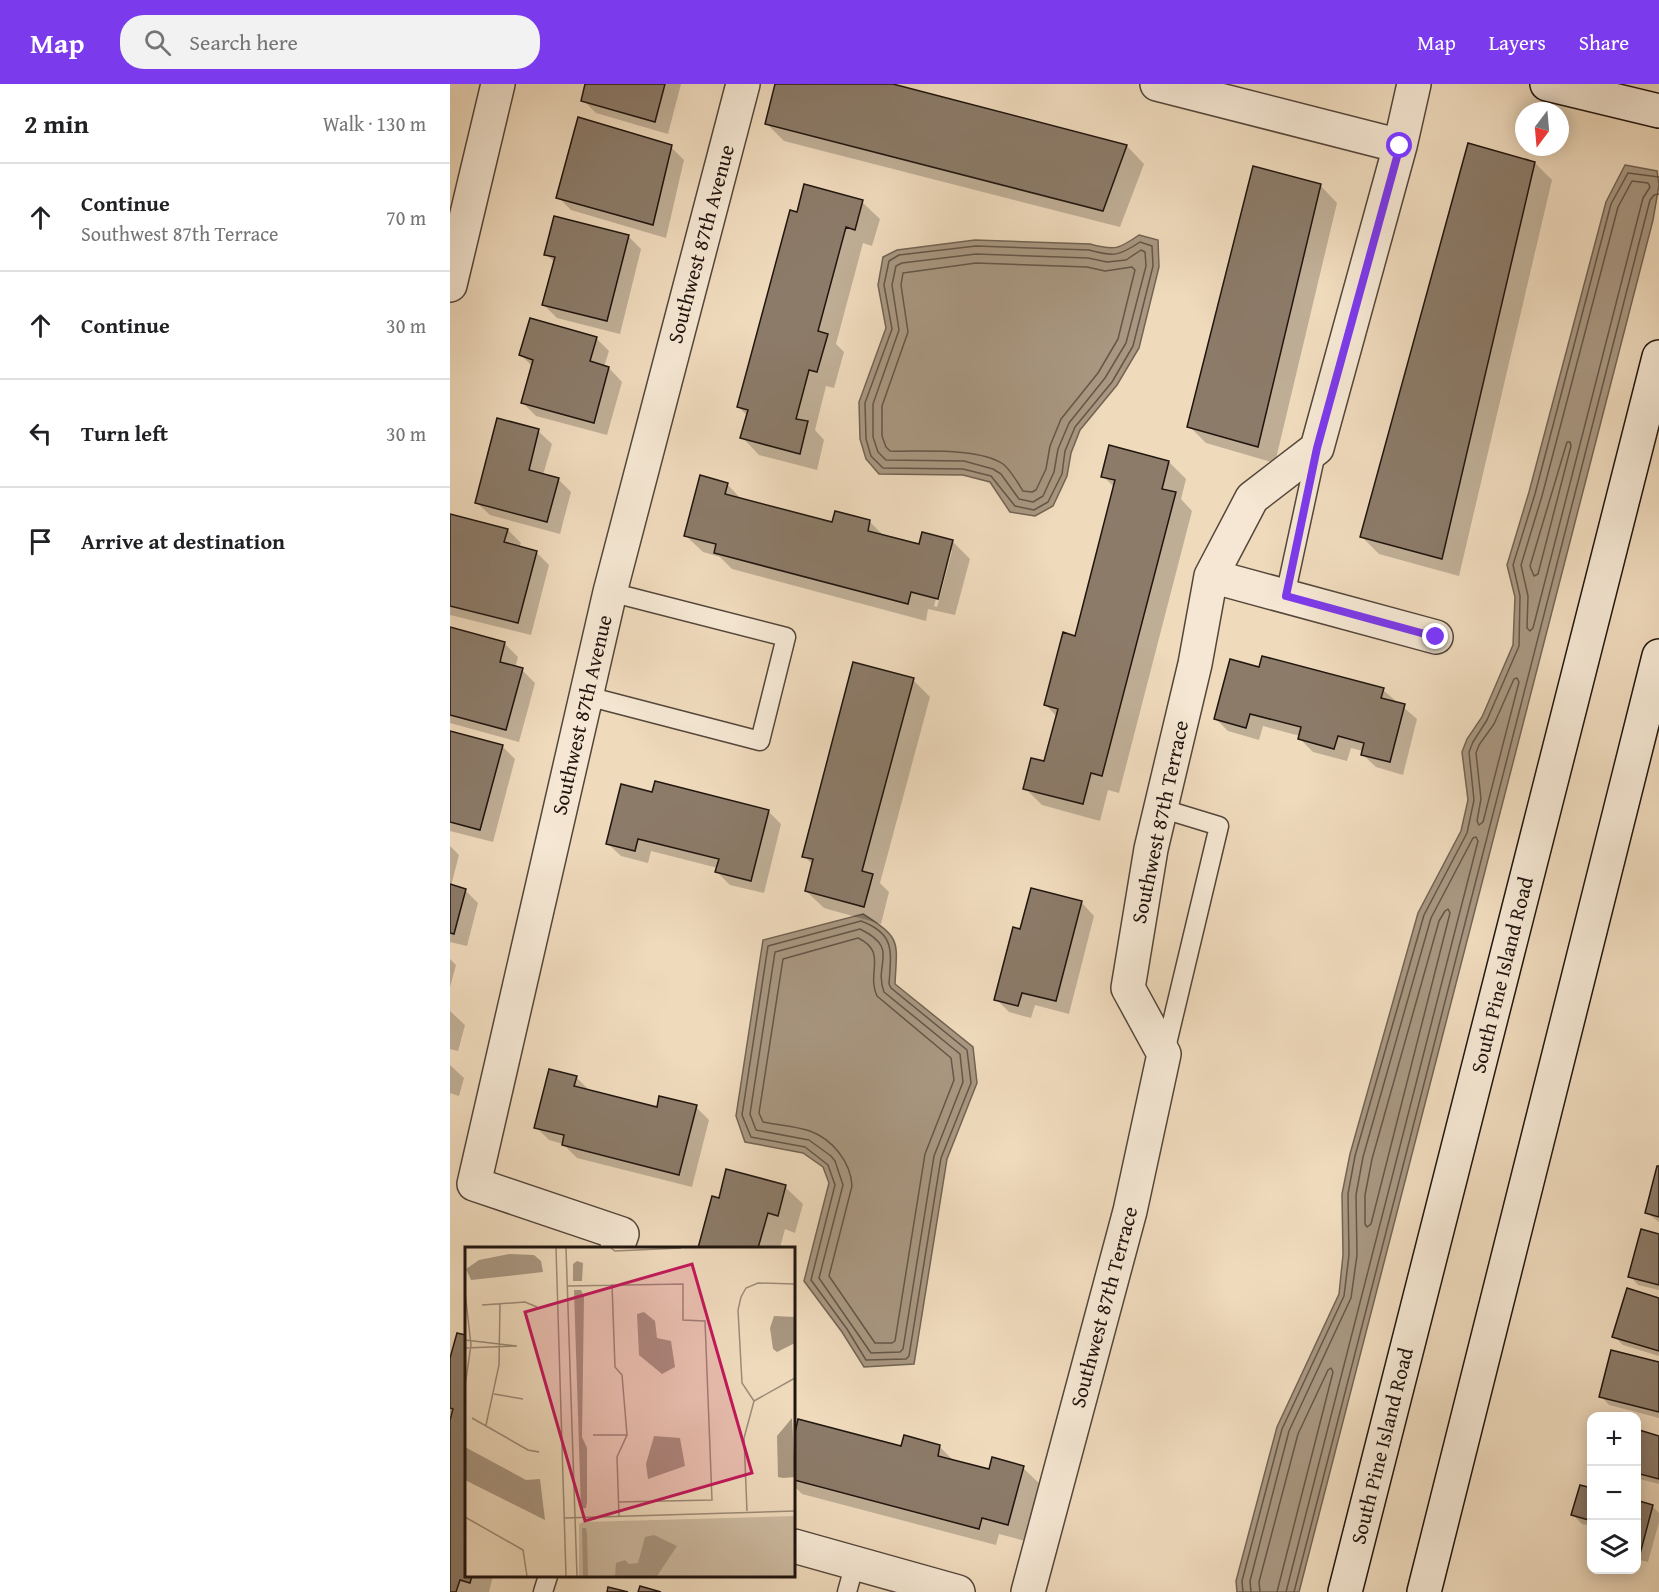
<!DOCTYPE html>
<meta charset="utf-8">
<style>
body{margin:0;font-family:"Gentium Book Plus",serif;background:#f2f2f2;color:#202124}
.controls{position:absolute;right:18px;bottom:18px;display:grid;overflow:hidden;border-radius:12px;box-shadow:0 3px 15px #0003}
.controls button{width:54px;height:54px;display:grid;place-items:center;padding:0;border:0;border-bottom:2px solid #e0e0e0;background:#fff;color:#202124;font:30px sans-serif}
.compass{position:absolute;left:1065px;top:18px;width:54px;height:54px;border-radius:50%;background:#fff;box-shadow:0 3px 15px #0003;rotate:196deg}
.stop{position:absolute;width:18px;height:18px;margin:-14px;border:4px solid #7c3aed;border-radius:50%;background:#fff}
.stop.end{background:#7c3aed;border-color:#fff;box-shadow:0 2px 6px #0008}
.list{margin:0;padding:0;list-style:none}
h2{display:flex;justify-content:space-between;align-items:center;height:78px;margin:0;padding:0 24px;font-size:26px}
h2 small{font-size:20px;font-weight:400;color:#757577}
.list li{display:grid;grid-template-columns:39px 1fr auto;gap:18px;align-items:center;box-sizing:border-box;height:108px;padding:0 24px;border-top:2px solid #e0e0e0}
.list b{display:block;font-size:22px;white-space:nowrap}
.list p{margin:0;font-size:20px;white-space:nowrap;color:#757577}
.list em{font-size:20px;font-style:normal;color:#757577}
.icon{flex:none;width:33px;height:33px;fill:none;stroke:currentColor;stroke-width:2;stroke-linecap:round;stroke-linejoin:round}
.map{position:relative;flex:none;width:1209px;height:1508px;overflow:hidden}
header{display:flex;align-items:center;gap:36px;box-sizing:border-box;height:84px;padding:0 30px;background:#7c3aed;color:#fff}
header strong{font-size:28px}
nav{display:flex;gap:33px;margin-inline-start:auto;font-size:21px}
.search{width:420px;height:54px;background:#f2f2f2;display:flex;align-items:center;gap:15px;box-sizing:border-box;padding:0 21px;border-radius:24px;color:#757577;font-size:22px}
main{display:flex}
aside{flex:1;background:#fff}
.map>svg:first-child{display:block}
.water{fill:#a99781;stroke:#726353;stroke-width:1.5}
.shadow{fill:#0003;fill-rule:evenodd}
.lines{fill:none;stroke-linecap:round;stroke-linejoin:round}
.shore{stroke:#645648;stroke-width:1.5}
.building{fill:#8c7b69;stroke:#20150f;stroke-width:1.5}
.lane-casing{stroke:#54463a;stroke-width:21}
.street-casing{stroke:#54463a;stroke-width:36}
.secondary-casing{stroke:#20150f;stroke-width:36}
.lane{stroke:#f5e7d3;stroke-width:18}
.street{stroke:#f5e7d3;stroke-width:33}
.secondary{stroke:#f5e7d3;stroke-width:33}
.route{stroke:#7c3aed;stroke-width:8}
.labels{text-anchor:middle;stroke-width:6;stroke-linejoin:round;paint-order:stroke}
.street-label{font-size:21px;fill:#20150f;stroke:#f5e7d3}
.inset-road{fill:none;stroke:#9c8b77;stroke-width:1.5}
.view{fill:#c2185b;fill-opacity:0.15;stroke:#c2185b;stroke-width:3}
.inset-edge{fill:none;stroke:#20150f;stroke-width:3}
</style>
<header>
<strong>Map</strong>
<div class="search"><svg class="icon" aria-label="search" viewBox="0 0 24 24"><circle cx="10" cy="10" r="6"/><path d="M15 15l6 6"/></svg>Search here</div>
<nav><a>Map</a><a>Layers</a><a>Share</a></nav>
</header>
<main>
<aside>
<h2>2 min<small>Walk · 130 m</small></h2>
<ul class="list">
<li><svg class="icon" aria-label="ahead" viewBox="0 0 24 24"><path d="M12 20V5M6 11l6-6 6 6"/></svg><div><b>Continue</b><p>Southwest 87th Terrace</p></div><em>70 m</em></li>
<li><svg class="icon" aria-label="ahead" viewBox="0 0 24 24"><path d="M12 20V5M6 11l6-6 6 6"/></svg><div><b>Continue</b></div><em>30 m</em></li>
<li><svg class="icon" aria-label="left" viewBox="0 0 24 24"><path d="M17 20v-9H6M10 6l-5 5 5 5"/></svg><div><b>Turn left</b></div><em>30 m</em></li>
<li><svg class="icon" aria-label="arrive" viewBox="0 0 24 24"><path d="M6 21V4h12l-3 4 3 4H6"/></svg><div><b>Arrive at destination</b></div></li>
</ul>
</aside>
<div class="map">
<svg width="1209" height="1508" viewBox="0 0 1209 1508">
<rect width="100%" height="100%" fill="#efdabc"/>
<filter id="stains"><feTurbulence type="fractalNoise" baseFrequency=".00333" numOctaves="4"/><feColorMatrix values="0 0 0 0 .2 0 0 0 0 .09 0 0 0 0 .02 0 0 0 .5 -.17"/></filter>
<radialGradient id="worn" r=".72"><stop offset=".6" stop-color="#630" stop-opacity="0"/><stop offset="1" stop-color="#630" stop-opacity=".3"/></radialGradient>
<!-- water -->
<path class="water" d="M1175,81L1207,87L1209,101L1203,136L849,1508H787L786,1497L827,1343L889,1210L893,1171L892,1110L900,1070L968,829L1011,747L1018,716L1012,668L1017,655L1032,633L1063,561L1065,513L1057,481L1079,408L1156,118Z
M689,151L708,156L709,183L689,264L667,301L630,346L621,369L617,392L603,422L585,432L560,428L540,398L513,391L429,390L416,375L410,355L409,318L436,244L428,201L433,173L447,166L525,156L640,160C665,167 669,165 689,151Z
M413,830C452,855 447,856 445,900L523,963L527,999L497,1075L464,1280L414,1283L392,1248L354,1197L379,1099L373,1083L353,1069L295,1058L286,1032L313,856Z"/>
<!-- shadow -->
<path class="shadow" d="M137,0H231L218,50L146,29L133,16Z
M326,0H438L677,62L694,80L670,143L334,57L317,40Z
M221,63L234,76L216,154L121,126L108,113Z
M1085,79L1102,96L1009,492L929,470L912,453Z
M870,101L887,119L825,379L756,359L739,342Z
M412,118L430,135L422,162L413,159L386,260L394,268L384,304L376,302L365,346L374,356L367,386L309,371L292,353L298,332L288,323L348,130Z
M178,152L191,165L170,250L107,234L94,221L105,179L96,170Z
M146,254L159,267L154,283L159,284L172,298L157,351L86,332L73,319L83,283L71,271Z
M88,347L102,360L93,391L108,395L121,408L110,450L40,431L26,418Z
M719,378L736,395L731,415L742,427L669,709L658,706L650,737L592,721L575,704L595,679L607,633L596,621L626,554L665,404L653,392Z
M277,400L293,417L383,440L419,437L435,453L470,462L502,457L520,475L505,531L478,525L476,537L282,485L270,473L253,468L235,451ZM499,467H502L487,523L484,522Z
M0,431L58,446L71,459L69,464L86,468L99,481L81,551L0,531Z
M0,545L55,560L68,573L65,584L72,586L85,599L69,658L0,639Z
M811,585L933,606L967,635L953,691L926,683L912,670L913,667L901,664L897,677L863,668L850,655V652L813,642L809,656L778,647L765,634Z
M463,596L480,613L430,799L439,808L431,840L374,824L356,807L363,781L354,772Z
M0,649L52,662L65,675L43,758L0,747Z
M203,709L318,727L331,740L314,809L280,801L267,788L268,784L201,767L198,779L171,772L157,759Z
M0,762L9,771L1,802L15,806L28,819L17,862L0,858Z
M631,818L644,832L619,930L585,921L581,934L559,928L546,915L571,847Z
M0,875L6,881L0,903Z
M0,927L15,941L8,967L0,965Z
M0,981L14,994L9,1012L0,1009Z
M126,993L139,1006L208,1025L246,1023L259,1036L242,1103L127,1074L113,1060L99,1056L86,1043Z
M1209,1084V1138L1197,1129Z
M335,1103L353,1120L345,1149L335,1145L330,1164H249L263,1113L270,1115Z
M1209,1151V1206L1188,1201L1180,1192Z
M1209,1216V1272L1173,1261L1164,1252Z
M8,1250L16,1253V1492H43L39,1508H0V1342L2,1333L0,1331V1281Z
M1209,1279V1334L1159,1321L1151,1312Z
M349,1337L452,1364L490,1363L505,1378L540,1387L573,1384L591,1401L575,1457L549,1450L546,1461L352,1410L344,1402V1359Z
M1186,1347L1209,1353V1400L1186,1394Z
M1142,1405V1442L1132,1440L1123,1431Z
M1186,1418L1202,1422L1209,1429V1438L1198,1478L1186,1475Z
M1142,1444V1458L1138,1455Z"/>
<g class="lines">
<!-- shore -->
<path class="shore" d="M1182,97L1198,99L1200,103L1193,114L1083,544L1080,547L1077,544L1078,512L1071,481L1092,412L1168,123Z
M690,158L702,162L703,182L683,262L662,298L625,343L615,367L612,390L598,418L584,426L565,422L541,392L513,385L433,384L421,372L416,355L415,319L442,245L434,201L439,177L449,171L526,162L639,166C664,173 669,172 690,158Z
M691,166L695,168L696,182L676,259L655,294L619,339L608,365L604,388L593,412L583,418L569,415L551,390L543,385L514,377L436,376L428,368L423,353V320L449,246L442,201L446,182L452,179L526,170L638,174L657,178L676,176Z
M526,179L637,183L655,187L682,183L685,186L668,255L648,289L611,335L600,362L596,385L586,406L582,408L573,407C567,398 561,386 553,380C528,363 470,368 440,367L436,363L432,352V322L458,248L451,201L453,189Z
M1117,358H1120L1121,362L1088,490L1084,492L1080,482Z
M1067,594L1069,598L1033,738L1029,741L1027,737L1031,715L1026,669L1029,661L1044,640L1064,595Z
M998,825L1000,829L921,1140L917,1143L915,1140V1111L922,1075L989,837L995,827Z
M411,837C446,850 441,868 439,900L441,904L517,966L521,999L491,1074L459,1272L456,1275L416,1276L397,1245L361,1196L385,1101L378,1081L355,1063L301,1053L292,1031L318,862Z
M410,845C451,865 423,879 434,908L510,970L513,998L484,1072L453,1265L450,1268L421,1269L369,1194L393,1101L385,1077L381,1072L359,1056L306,1046L300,1030L325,868Z
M408,854C438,868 416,889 427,912L501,974L504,996L475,1070L445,1257L442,1259H425L379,1192L402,1102C401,1078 382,1055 360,1047C346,1042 328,1041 313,1038L309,1029L333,875Z
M793,1508L792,1497L832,1345L894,1212L899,1171L898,1110L905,1072L974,831L1017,749L1024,716L1019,668L1023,658L1037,636L1069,562L1070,512L1063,481L1085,410L1161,120L1178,89L1209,93
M801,1508L800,1497L839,1347L901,1214L907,1171L906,1111L913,1073L981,834L1023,754L1026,753L1028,757L836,1508
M810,1508L809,1498L848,1350L878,1286L881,1284L883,1288L827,1508
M844,1508L1200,116L1204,111L1209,110"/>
</g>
<!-- building -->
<path class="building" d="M135,0H215L205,38L131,17Z
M325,0H443L677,61L653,127L315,40Z
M128,33L222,61L203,141L106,114Z
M1018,59L1085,78L992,475L910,453Z
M803,82L871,100L808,363L737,343Z
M354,100L413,116L405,146L396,143L368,247L378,250L367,288L359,286L346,335L358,337L350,370L290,354L298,326L287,323L340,126L347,128Z
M104,132L179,151L157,237L92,221L105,173L94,171Z
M80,234L147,253L140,277L159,283L144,339L71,319L83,276L69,271Z
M47,334L89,345L79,386L109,394L97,438L25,419Z
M659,361L719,377L712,405L726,408L652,692L641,689L633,720L573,705L581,674L594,677L608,625L594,621L613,548L625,552L665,396L651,393Z
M250,391L278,399L275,410L382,438L385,427L420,436L418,447L469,460L472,448L503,456L488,515L461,508L458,520L264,469L266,460L234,452Z
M0,430L58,445L54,458L87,467L68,539L0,522Z
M0,543L55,558L50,578L73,584L56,646L0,631Z
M812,572L934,604L931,614L955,620L940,678L911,671L914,659L888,652L884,665L848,655L851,643L800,630L796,644L764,635L780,575L809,583Z
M403,578L464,594L412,787L423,790L414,823L355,807L363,775L352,773Z
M0,647L53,661L30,746L0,738Z
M205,697L319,726L301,797L265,788L269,775L188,755L185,767L156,760L171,700L202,708Z
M0,800L16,805L4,850L0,849Z
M581,804L632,817L606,917L572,909L568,922L544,916L563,843L570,845Z
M99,985L127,992L124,1002L207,1023L209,1012L247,1021L229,1091L112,1061L114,1051L84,1044Z
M1207,1082H1209V1133L1195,1129Z
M276,1085L336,1101L328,1132L318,1129L308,1164H248L262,1112L269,1114Z
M1191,1145L1209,1150V1201L1178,1193Z
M1177,1204L1209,1214V1267L1162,1253Z
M7,1249L16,1251V1492H22L20,1499L10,1496L6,1508H0V1336L3,1325L0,1324V1274Z
M1161,1266L1209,1278V1328L1149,1313Z
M348,1335L451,1362L454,1351L490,1361L488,1372L539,1385L542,1373L574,1382L558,1441L532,1434L529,1445L344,1396V1353Z
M1186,1345L1209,1352V1395L1186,1389Z
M1130,1401L1142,1404V1437L1121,1431Z
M1186,1416L1203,1421L1190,1470L1186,1469Z
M190,1502L211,1508H188Z
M158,1503L178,1508H157Z"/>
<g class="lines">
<!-- lane casing -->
<g class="lane-casing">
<path id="lane" d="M835,512L867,364
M137,612L310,657L336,553L160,508
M710,724L769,742L715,968
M93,1508L98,1492
M397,1508L405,1479"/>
</g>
<!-- street casing -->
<g class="street-casing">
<path id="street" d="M707,0L950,62
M0,201L48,0
M761,492L986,553
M167,1164L172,1150L24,1100L160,508L293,0
M344,1462L508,1508
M578,1508L680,1127L714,970L678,904L701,765L745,580L761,492L802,414L867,364L950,62L964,0"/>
</g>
<!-- secondary casing -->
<g class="secondary-casing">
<path id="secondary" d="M1097,0L1209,27
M895,1508L1209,273
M974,1508L1209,572"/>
</g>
<!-- lane -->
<use href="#lane" class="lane"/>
<!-- street -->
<use href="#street" class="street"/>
<!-- secondary -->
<use href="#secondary" class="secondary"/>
</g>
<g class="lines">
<!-- route -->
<path class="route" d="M950,62L867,364L836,512L986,553"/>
</g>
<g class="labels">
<!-- street labels -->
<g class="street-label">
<text transform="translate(251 160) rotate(-75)" y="7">Southwest 87th Avenue</text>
<text transform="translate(132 631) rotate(-77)" y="7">Southwest 87th Avenue</text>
<text transform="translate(710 738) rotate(-78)" y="7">Southwest 87th Terrace</text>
<text transform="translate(1052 891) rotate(-76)" y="7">South Pine Island Road</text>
<text transform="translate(654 1223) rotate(-75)" y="7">Southwest 87th Terrace</text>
<text transform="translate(932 1362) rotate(-76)" y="7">South Pine Island Road</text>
</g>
</g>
<!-- overview -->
<g transform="translate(15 1163)">
<rect width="330" height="330" fill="#efdabc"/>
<path d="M330,269V329H114V277L118,275Z" fill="#ccb99f"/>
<path d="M44,7L69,8L76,14L78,25L6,33L1,22L14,13ZM112,14L118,16L117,34H108V17ZM109,43H116L119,50L117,190L122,201V255L121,261L116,262ZM179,65L190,74L192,91L206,94L210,120L197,127L174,108L172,67ZM309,69L330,70V96L312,105L308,102L305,81ZM327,171L330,230L318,231L313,230L312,189ZM189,189L215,191L220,219L183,232L181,217ZM0,200L61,233L75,232L80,273L0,233ZM117,281H121L122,286L123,329H118ZM189,288L212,299L192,329H150L151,316L160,313L164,317L173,316L180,290Z" fill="#a99781"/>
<path class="inset-road" d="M91,1L101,329M101,1L112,329M146,1L150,4L216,1M147,37L150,120L157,128L162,188L152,210L154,269M103,39L218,37V73L240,74L247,253L153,255M0,45L6,98L0,139M17,58L60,55L72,60M0,93L52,99L0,101M29,147L58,152M289,154L277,136L273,63L276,50L281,41L293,36L330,37M289,154L330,131M7,171L63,203L74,205M21,178L34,118L35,56M128,188H162M282,264L279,191L289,154M0,270L58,303L62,329M99,271L330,264"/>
<path class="view" d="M227,17L287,226L120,274L60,65Z"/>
<rect width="330" height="330" class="inset-edge"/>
</g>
<rect width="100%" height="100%" filter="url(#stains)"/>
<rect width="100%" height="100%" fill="url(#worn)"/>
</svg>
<div class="controls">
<button>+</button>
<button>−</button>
<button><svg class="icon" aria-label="layers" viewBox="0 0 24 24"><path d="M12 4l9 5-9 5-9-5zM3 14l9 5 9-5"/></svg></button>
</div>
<svg class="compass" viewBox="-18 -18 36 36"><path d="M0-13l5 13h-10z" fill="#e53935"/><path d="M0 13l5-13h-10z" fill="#757577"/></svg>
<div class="stop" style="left:950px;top:62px"></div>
<div class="stop end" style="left:986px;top:553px"></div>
</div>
</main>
